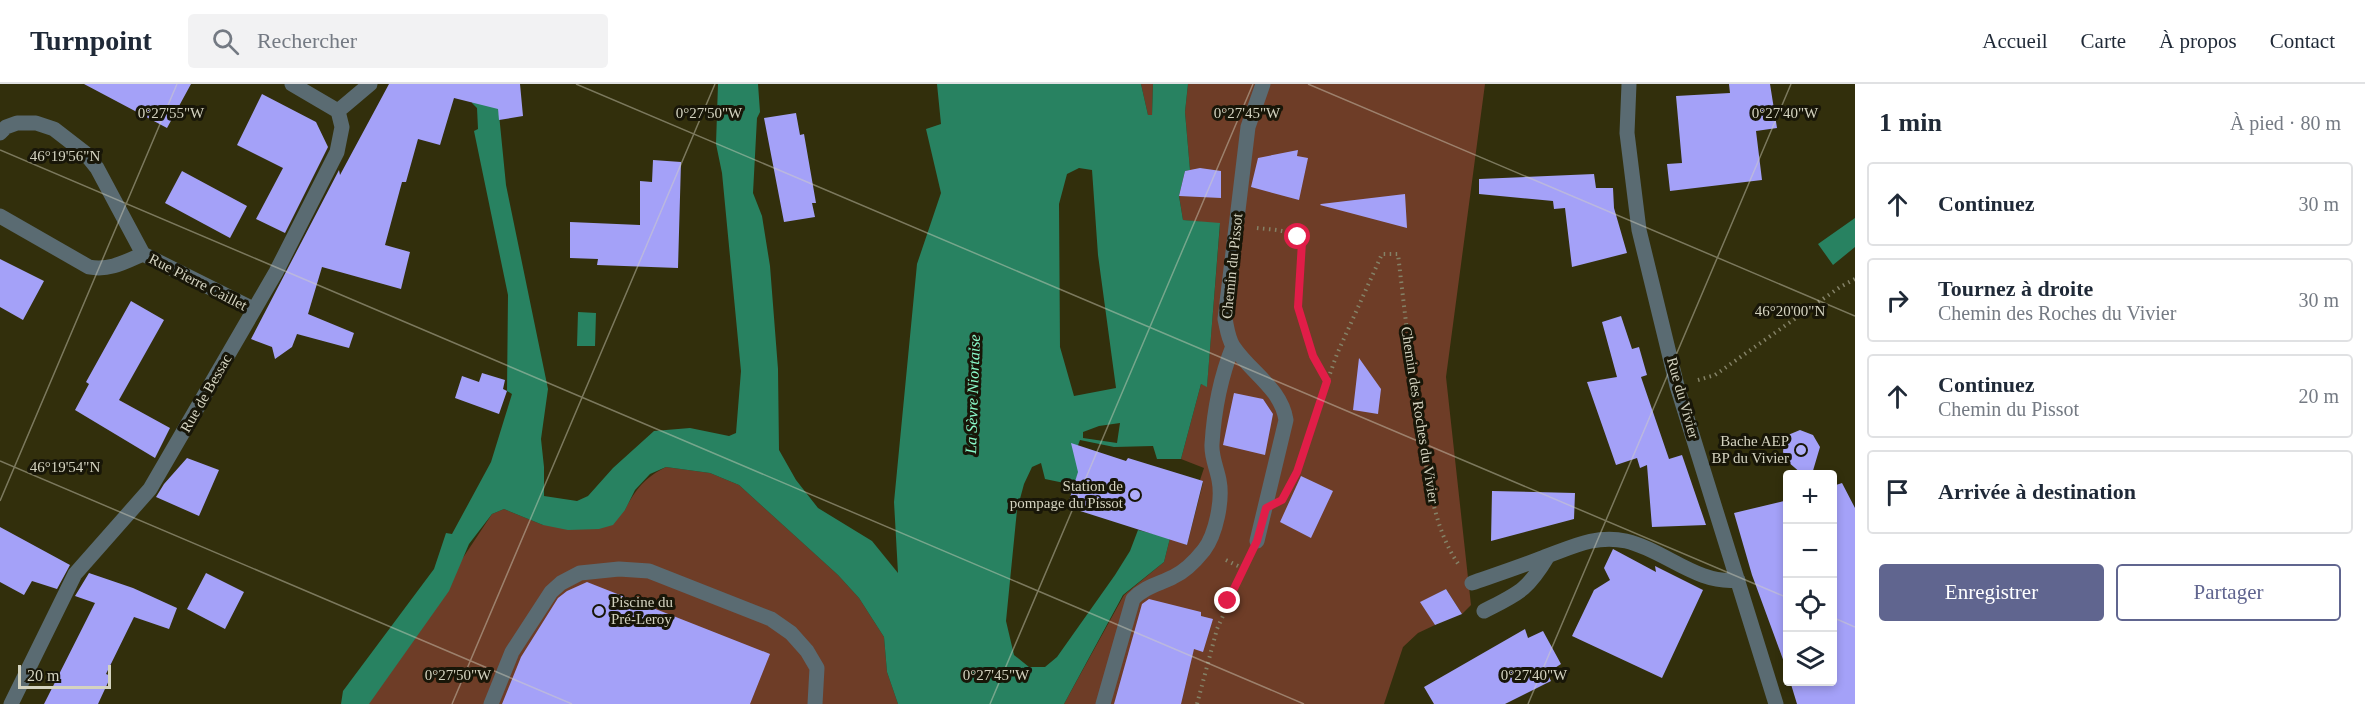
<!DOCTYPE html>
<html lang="fr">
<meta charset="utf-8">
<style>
body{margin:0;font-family:"Times New Roman",serif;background:#f2f2f3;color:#1f2937}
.controls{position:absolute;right:18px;bottom:18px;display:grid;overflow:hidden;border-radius:6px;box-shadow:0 3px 9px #0003}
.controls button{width:54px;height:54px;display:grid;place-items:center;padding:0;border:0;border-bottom:2px solid #e0e1e3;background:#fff;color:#1f2937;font:30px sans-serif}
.scale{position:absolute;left:18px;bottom:15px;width:93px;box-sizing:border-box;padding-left:6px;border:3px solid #d4d3c0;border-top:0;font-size:16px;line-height:21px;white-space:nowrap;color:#d4d3c0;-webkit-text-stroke:4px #181608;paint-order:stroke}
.stop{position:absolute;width:18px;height:18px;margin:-14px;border:4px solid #e11d48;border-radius:50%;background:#fff}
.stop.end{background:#e11d48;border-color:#fff;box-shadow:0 2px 6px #0008}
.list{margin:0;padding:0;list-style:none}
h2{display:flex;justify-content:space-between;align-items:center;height:78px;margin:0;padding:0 24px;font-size:26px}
h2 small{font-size:20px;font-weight:400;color:#747a83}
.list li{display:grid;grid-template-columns:39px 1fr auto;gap:18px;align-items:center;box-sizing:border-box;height:84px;margin:0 12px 12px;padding:0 12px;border:2px solid #e0e1e3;border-radius:6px}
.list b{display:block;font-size:22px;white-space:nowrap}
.list p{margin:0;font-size:20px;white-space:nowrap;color:#747a83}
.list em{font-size:20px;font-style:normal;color:#747a83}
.actions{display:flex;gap:12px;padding:18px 24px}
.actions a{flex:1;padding:14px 0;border:2px solid #60658f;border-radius:6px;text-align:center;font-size:21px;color:#60658f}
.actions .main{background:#60658f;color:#fff}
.icon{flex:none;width:33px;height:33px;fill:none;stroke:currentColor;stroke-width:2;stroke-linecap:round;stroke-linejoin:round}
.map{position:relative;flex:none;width:1855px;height:620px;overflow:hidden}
header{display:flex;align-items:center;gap:36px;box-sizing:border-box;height:84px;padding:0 30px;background:#fff;border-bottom:2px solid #e0e1e3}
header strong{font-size:28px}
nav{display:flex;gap:33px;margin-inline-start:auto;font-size:21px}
.search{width:420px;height:54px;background:#f2f2f3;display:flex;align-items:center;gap:15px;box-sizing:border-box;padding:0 21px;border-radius:6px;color:#747a83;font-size:22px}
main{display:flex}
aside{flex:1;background:#fff}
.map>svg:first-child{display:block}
.green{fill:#6e3d27}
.water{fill:#288261;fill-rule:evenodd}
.building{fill:#a4a1f8}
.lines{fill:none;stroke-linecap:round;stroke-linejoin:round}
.path{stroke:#848267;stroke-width:4;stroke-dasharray:1.5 4.5;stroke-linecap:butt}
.minor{stroke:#5a6b72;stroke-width:15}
.route{stroke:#e11d48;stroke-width:8}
.ticks{fill:none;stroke:#d4d3c0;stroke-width:1.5;stroke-opacity:0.45}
.poi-dot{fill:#afaefa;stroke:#181608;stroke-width:2}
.labels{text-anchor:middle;stroke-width:6;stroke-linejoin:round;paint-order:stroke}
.street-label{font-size:15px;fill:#d4d3c0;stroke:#181608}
.poi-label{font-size:15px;fill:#d4d3c0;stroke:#181608;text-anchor:end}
.water-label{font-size:16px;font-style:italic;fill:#8bfbcb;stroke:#181608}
.ticks-label{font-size:15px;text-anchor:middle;fill:#d4d3c0;stroke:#181608;stroke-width:6;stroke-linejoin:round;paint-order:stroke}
</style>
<header>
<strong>Turnpoint</strong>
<div class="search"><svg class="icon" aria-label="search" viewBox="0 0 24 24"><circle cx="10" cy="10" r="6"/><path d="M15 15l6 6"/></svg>Rechercher</div>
<nav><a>Accueil</a><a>Carte</a><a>À propos</a><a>Contact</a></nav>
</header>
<main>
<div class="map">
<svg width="1855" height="620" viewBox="0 0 1855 620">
<rect width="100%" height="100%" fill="#322f0c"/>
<!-- green -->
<path class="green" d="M1141,0H1153L1152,31H1148Z
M1188,0H1485L1446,293L1471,521L1462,530L1446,505L1421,518L1435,541L1418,549L1403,563L1384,620H1064L1124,511L1164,478L1170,454L1187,461L1203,399L1200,396L1204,384L1181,375L1201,300L1207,302L1220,140L1183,136L1179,112L1185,87L1190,86L1185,28Z
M666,383L710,389L739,401L838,491L859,514L884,553L887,588L898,620H366L492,430L504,425L543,441L625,426C635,406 645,393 666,383Z"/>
<!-- water -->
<path class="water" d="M471,0H496L506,101L548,305L541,355L544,383V412L577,417L588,412L613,384L654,347L690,344L729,352L736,349L741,287L722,89L716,60L718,0H758L760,28L757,34L753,109L762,132L770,182L778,285L779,366L796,396L818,424L872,457L898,489L894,418L917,180L941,109L926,45L941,40L937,0H1141L1148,31H1152L1153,0H1188L1185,28L1190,86L1185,87L1179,112L1183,136L1220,139L1207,303L1201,300L1181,375H1157L1153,362L1114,363L1080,356L1077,364L1079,388L1074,401L1045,395L1041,379L1032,383L1024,400L1017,426L1006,537L1014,571L1029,583H1045L1057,573L1115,491L1130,467L1138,446L1170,454L1164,478L1123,511L1064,620H898L887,588L884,553L859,514L838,491L739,401L710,389L666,383L650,390L635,406L625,426L613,441L599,445L568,446L543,441L504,425L492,430L469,460L449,507L369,620H341L343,607L434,485L446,449L452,450L491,378L512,310L507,307L508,211L474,47L478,45L477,24L472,19ZM1079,84L1092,86L1098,171L1116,304L1074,312L1060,263L1059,120L1067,90ZM1120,339L1117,359L1083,354V348L1099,342Z
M1855,134V163L1833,181L1818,160Z
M578,228L596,229L595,262H577Z"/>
<!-- building -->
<path class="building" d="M84,0H191L167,44Z
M389,0H520L523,32L499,36L498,25L454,14L440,61L418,55L406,98H402L385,161L410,168L401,205L322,183L308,230L354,249L349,264L297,250L292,263L275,275L272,263L251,255L339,86L340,91Z
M1729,0H1770L1777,44L1756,47L1762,96L1670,107L1667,80L1682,79L1676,12L1730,9Z
M262,10L316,38L328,63L285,149L256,135L283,84L237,61Z
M796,29L800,51L804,50L816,119H812L815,133L784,138L764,34Z
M1298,66L1297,72L1308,74L1299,116L1251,103L1258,74Z
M653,76L681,78L678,184L597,181L598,175L570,174V138L640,141V97L652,98Z
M1200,84L1221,87V114L1179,112L1185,87Z
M182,87L247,122L230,154L165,119Z
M1594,90L1596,104H1613L1614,124L1627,169L1572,183L1565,124L1554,125L1553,117L1479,110V95Z
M1405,110L1407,144L1320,121L1321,120Z
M0,175L44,197L23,236L0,223Z
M131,217L164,236L119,316L170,344L155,374L75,326L89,300L86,298Z
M1621,232L1632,265L1639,263L1647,291L1641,293L1669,375L1682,371L1706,441L1652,443L1647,381L1640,384L1637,374L1616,381L1587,298L1617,293L1602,238Z
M1359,274L1381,305L1378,330L1353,326Z
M482,289L505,296L503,305L507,307L499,330L455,314L462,292L479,298Z
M1234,309L1263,315L1273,330L1265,371L1223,361Z
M1800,346L1813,351L1820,363L1812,390H1802L1787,377L1783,368L1784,359L1788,351Z
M1071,359L1126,377L1128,374L1203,397L1187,461L1077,426L1068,420L1078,388Z
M187,374L219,386L199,432L156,413L164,400Z
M1301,392L1333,407L1311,454L1280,438Z
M1842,399L1855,424V620H1797L1790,597H1833V402Z
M1492,407L1575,409L1574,435L1491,457Z
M1788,416V589L1752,491L1734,429Z
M0,443L70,481L57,505L32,497L24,511L0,498Z
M1613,465L1656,488L1655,482L1703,506L1662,594L1572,552L1594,506L1610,496L1604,484Z
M89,489L133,504L177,524L169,545L134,533L106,590L111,592L98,620H44L95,519L75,512Z
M206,489L244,508L225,545L187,525Z
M587,498L770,570L750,620H502L521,573L558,514L567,507Z
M1446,505L1462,530L1435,541L1420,518Z
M1149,515L1201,528V532L1213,535L1203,568L1194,565L1181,620H1114L1142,520Z
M1525,545L1528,554L1543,547L1561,580L1547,589L1551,597L1505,620H1434L1424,603Z"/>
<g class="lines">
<!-- path -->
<path class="path" d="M1257,144C1273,146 1292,145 1302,158L1298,223L1313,272L1326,297
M1698,296L1715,291L1840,203L1855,195
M1310,346L1337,270L1382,170H1398C1405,231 1412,291 1421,352C1429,396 1433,444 1459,481
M1226,476L1244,485
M1197,620L1217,545L1248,477"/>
<!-- minor -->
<path class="minor" d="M1629,0L1627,49L1639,146L1677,302L1776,620
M338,27L370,0
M0,49L6,43L17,39H36L54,45L85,69L97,84L143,170L253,225
M0,132L89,183C109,187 125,178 143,170
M1257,457L1286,336C1281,304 1250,288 1233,262C1228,254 1227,244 1225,235L1248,43L1263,0
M1472,499C1495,491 1519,483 1542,474C1570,464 1595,450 1626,457C1665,466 1697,501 1738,496
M1484,527C1519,509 1527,507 1548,472
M11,620L75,490L150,405L276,188L337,68L342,43L338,27L292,0
M491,620L512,568L551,508L561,499L580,489L619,485L649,487L771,535L791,549L807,567L817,584L815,620
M1103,620L1133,515C1144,503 1159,500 1173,493C1184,488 1196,476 1204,466C1216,450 1223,416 1219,396C1217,385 1211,372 1212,360C1214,328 1221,292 1233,262"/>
</g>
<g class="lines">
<!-- route -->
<path class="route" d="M1228,517L1257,457L1266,424L1282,416L1297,388L1327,297L1313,272L1298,223L1302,158L1298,153"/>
</g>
<!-- ticks -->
<path class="ticks" d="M576,0L1788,514M1308,0L1855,232M0,66L1304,620M0,377L572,620M0,417L177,0M1832,533L1855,543M452,620L715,0M990,620L1253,0M1528,620L1791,0"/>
<!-- markers -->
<g class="poi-dot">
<circle cx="1801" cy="366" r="6"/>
<circle cx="1135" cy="411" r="6"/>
<circle cx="599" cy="527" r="6"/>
</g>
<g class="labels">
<!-- street labels -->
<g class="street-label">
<text transform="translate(1232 182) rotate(-84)" y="5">Chemin du Pissot</text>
<text transform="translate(198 198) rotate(27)" y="5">Rue Pierre Caillet</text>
<text transform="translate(206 309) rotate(-60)" y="5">Rue de Bessac</text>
<text transform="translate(1683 314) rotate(74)" y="5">Rue du Vivier</text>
<text transform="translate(1420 331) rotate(81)" y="5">Chemin des Roches du Vivier</text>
</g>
<!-- poi labels -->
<g class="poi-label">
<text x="1789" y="362">Bache AEP<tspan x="1789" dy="17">BP du Vivier</tspan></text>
<text x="1123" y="407">Station de<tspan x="1123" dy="17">pompage du Pissot</tspan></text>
<text x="611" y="523" text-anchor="start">Piscine du<tspan x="611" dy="17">Pré-Leroy</tspan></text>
</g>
<!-- water labels -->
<g class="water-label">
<text transform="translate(972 310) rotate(-88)" y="6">La Sèvre Niortaise</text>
</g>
</g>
<g class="ticks-label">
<text x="171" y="34">0°27'55"W</text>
<text x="709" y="34">0°27'50"W</text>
<text x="1247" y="34">0°27'45"W</text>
<text x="1785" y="34">0°27'40"W</text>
<text x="65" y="77">46°19'56"N</text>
<text x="1790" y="232">46°20'00"N</text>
<text x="65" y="388">46°19'54"N</text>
<text x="458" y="596">0°27'50"W</text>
<text x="996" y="596">0°27'45"W</text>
<text x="1534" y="596">0°27'40"W</text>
</g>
</svg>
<div class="controls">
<button>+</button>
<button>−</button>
<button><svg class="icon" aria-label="locate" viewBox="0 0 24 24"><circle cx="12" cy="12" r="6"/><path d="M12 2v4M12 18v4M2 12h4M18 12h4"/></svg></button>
<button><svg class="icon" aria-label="layers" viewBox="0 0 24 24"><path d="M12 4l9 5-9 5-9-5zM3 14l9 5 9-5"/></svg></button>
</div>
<div class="scale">20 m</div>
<div class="stop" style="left:1298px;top:153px"></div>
<div class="stop end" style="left:1228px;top:517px"></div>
</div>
<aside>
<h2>1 min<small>À pied · 80 m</small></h2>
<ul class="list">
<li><svg class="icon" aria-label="ahead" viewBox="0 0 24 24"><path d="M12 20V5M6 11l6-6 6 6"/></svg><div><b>Continuez</b></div><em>30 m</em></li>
<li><svg class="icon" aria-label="right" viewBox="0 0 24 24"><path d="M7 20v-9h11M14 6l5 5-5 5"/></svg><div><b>Tournez à droite</b><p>Chemin des Roches du Vivier</p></div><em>30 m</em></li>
<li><svg class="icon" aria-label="ahead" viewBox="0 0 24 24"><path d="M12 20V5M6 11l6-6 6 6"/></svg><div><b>Continuez</b><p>Chemin du Pissot</p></div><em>20 m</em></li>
<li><svg class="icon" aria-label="arrive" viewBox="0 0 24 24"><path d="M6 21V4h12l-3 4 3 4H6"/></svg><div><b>Arrivée à destination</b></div></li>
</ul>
<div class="actions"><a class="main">Enregistrer</a><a>Partager</a></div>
</aside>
</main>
